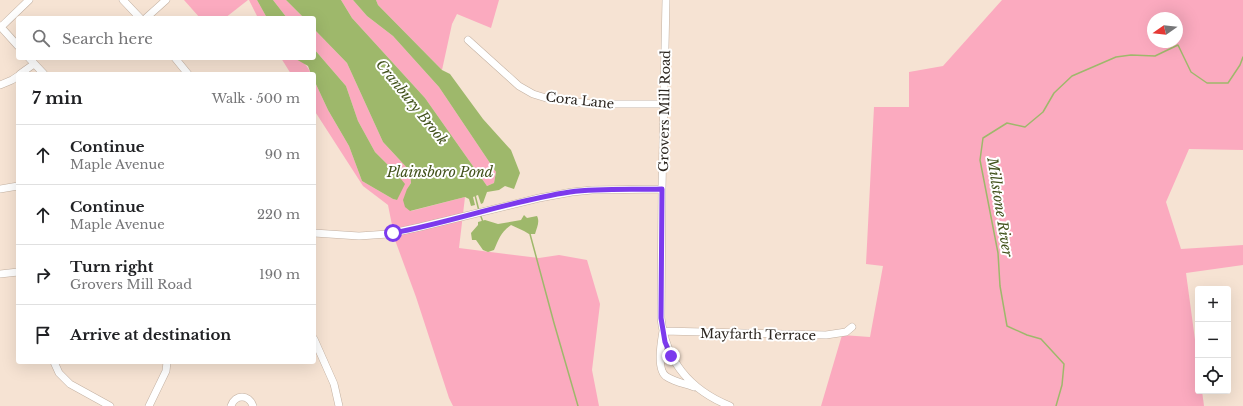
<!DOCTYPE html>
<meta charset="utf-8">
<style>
body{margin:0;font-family:"Libre Baskerville",serif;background:#f2f2f2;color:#202124}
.controls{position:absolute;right:12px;bottom:12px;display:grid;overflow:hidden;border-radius:4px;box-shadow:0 4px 16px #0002}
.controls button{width:36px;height:36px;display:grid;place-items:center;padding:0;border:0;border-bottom:1px solid #e0e0e0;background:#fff;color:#202124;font:20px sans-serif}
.compass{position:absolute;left:1147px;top:12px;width:36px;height:36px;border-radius:50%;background:#fff;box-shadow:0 4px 16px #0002;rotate:256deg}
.stop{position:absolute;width:12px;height:12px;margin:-9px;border:3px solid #7c3aed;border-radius:50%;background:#fff}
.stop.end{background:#7c3aed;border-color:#fff;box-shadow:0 1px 4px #0008}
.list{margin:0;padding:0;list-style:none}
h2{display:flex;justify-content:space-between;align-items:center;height:52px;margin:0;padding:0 16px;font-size:17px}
h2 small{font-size:13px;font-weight:400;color:#757577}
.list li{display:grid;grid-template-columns:26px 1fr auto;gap:12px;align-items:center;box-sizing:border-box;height:60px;padding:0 16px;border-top:1px solid #e0e0e0}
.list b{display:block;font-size:15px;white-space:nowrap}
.list p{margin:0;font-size:13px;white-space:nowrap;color:#757577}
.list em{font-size:13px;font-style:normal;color:#757577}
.icon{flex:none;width:22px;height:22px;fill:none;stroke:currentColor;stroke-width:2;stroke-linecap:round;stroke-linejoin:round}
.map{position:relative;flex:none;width:1243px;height:406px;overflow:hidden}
.search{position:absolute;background:#fff;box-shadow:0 4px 16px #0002;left:16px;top:16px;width:300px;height:44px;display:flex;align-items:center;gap:10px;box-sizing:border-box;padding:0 14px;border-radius:4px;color:#757577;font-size:15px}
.panel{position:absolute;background:#fff;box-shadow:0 4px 16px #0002;left:16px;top:72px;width:300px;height:292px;border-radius:4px}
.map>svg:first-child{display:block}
.green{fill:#fbaabf;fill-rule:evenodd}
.water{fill:#9eb86b}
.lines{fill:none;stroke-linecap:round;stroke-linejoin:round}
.stream{stroke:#9eb86b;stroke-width:1.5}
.street-casing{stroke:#c3b1a2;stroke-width:8}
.street{stroke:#fff;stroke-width:7}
.route{stroke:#7c3aed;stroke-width:5}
.labels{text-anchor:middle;stroke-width:4;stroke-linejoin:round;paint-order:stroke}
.street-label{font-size:13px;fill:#2c2620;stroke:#fff}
.water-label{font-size:14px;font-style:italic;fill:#43531d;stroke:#fff}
</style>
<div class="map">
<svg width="1243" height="406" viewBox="0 0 1243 406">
<rect width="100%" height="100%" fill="#f6e3d3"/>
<!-- green -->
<path class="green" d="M184,0H248L225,18H200Z
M249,0H257L267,18H258Z
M273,0H286L304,18H287Z
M341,0H353L367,16L393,36L439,87L496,172L494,183L487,186L425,98L352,18Z
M376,0H499L491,28L457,14L452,24L442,70L378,5Z
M1002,0H1243V150L1189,149L1166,202L1181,249L1243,245V265L1186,273L1198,362V391H1202L1204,406H821L842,335L870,337L883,266L866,264L874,107H909V72L943,66ZM1153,18H1177V42H1153Z
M314,29L347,63L383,142L410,171L411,183L407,189L411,211L465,197L459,248L539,258L559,255L587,260L600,304L592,370L599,406H453L449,398L416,297L395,240L388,205L363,186L314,110V80L328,110L349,146L362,181L393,199L397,200V174L375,152L358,121L346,86L314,49Z
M281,58C296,58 305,59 311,74H291Z"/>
<!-- water -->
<path class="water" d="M257,0H273L287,18H267Z
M286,0H341L352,18L425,98L487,186L494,183L496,172L439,87L393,36L367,16L353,0H376L378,5L442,70L450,74L483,119L511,150L520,173L514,189L505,186L499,190L487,192L483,203L481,204L478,195L473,197L475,205L471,206L469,199L465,197L410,211L405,207L403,200L407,189L411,183L410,171L383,142L347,63L314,29V18H304Z
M314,49L346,86L358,121L375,152L397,174L405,184L397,200L393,199L362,181L349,146L328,110L314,80V74H311L308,66L294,58H314Z
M524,215L527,218L537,216C540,222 537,227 535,234H529L524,231L511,225C500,233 499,239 494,250L488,252L483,250L476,240H472L471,233L478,225V222L485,220L498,224L521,220Z"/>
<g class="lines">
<!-- stream -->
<path class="stream" d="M475,195L479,211
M480,214L483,222
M530,234L554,323L578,406
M1056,406L1062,385L1064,364L1041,339L1027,335L1007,326L1000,286L998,253L980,160L983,138L1007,123L1025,127L1043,112L1054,93L1072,76L1116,57L1131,55L1155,56L1178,45L1191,72L1207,83H1228L1240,65L1243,57"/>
<!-- street casing -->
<g class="street-casing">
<path id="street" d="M123,0L140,18
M666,0L662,189L661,318C666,362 690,390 730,406
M146,18L166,0
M0,26L18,46
M1,27L29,0
M468,40L519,86L533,94L546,98L592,104H664
M29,58L44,74
M175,58L188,74
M20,74L34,64
M0,85L12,80L18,76
M0,189L18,186
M314,233L359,236L388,234L420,227L539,198L572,192L592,190L662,189
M0,274L18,272
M314,339L334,384L339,406
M54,362L59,373L70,384L110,406
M694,387C686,384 675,382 667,377C656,371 661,343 663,331L826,335L846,332L852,327
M149,406L166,371L167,362
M231,406C235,394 249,394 253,406"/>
</g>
<!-- street -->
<use href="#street" class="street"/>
</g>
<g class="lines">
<!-- route -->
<path class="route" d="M393,233C452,222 510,201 570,192C600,188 632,190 662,189L661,318L665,342L671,356"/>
</g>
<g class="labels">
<!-- street labels -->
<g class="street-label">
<text transform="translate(580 100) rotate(6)" y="5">Cora Lane</text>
<text transform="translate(664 111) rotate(-89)" y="5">Grovers Mill Road</text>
<text transform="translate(758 334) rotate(1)" y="5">Mayfarth Terrace</text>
</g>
<!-- water labels -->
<g class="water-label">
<text transform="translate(412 102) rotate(51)" y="5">Cranbury Brook</text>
<text x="440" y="177">Plainsboro Pond</text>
<text transform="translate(1000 207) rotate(81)" y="5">Millstone River</text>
</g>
</g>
</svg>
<div class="controls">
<button>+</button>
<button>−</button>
<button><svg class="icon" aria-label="locate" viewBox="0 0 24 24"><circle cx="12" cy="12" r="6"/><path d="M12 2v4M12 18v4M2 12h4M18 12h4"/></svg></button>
</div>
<svg class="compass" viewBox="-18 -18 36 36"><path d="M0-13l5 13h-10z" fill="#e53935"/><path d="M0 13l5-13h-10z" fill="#757577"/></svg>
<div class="stop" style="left:393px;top:233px"></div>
<div class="stop end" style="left:671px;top:356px"></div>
<div class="search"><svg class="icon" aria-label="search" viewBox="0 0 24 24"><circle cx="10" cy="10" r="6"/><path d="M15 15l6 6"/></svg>Search here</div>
<section class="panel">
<h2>7 min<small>Walk · 500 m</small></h2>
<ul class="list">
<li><svg class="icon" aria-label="ahead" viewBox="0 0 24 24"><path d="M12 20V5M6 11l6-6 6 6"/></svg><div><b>Continue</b><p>Maple Avenue</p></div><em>90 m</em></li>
<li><svg class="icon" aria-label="ahead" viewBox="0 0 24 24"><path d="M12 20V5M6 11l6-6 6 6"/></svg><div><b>Continue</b><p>Maple Avenue</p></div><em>220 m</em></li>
<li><svg class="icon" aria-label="right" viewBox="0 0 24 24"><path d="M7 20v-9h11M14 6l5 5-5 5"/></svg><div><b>Turn right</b><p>Grovers Mill Road</p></div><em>190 m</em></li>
<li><svg class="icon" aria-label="arrive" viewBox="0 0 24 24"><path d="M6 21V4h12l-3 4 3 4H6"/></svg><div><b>Arrive at destination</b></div></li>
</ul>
</section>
</div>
